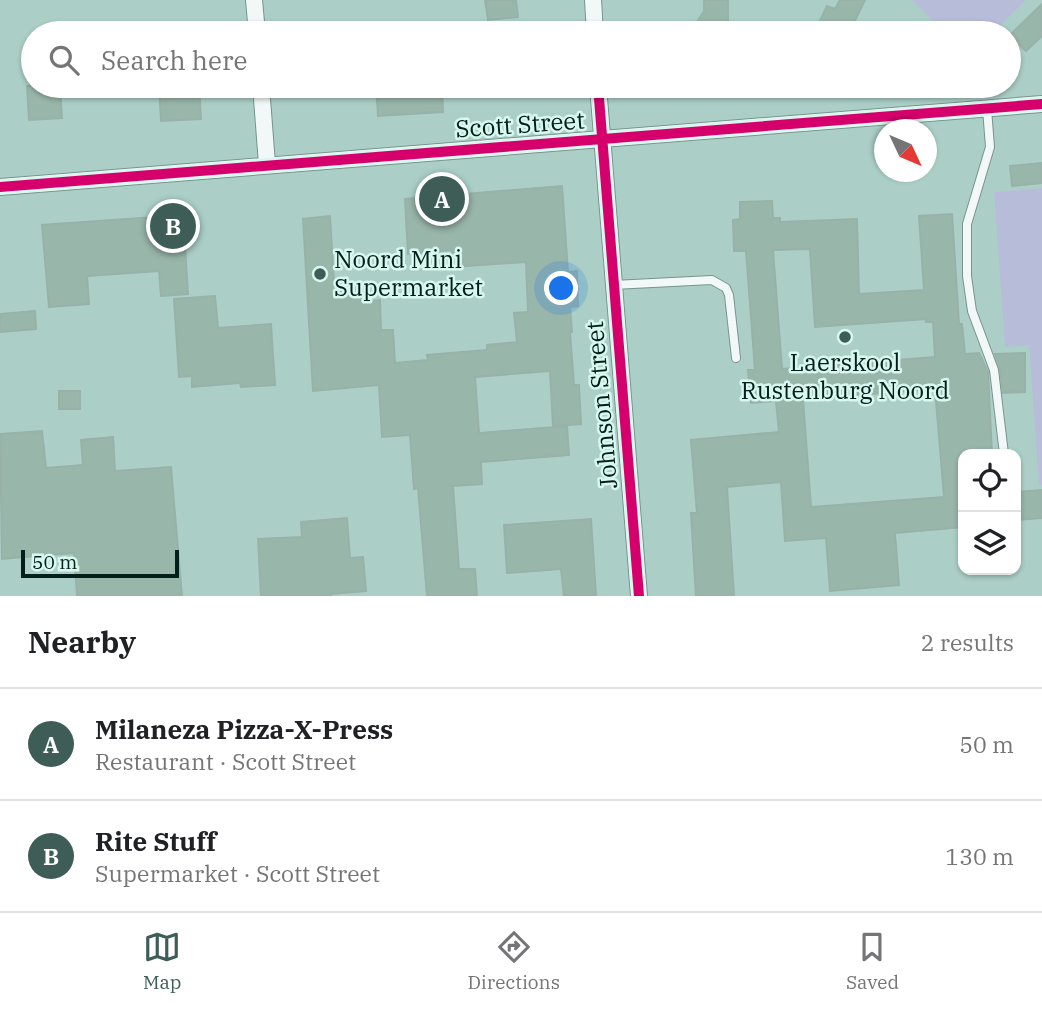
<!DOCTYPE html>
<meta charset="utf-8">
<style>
body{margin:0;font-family:"IBM Plex Serif",serif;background:#f6f6f6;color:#202124}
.controls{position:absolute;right:21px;bottom:21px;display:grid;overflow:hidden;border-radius:14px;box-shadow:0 2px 5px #0004}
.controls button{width:63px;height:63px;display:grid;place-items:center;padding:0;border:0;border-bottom:2px solid #e0e0e0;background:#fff;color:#202124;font:35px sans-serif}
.compass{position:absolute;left:874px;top:119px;width:63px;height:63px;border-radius:50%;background:#fff;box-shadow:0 2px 5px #0004;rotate:134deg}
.scale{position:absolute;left:21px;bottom:18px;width:158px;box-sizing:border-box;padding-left:7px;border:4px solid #041f1a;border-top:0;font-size:19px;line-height:24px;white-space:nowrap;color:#041f1a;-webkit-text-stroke:5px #d7f7ef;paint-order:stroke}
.you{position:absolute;left:562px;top:289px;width:24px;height:24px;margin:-18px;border:5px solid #fff;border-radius:50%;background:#1a73e8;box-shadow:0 0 0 10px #1a73e833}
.badge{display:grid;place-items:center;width:46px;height:46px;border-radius:50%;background:#3e5d57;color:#fff;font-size:23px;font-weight:700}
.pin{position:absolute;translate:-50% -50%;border:4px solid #fff;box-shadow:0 2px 7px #0006}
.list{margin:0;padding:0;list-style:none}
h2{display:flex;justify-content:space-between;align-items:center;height:91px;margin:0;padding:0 28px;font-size:30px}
h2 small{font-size:23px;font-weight:400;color:#757577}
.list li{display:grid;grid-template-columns:46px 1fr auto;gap:21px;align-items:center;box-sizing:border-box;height:112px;padding:0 28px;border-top:2px solid #e0e0e0}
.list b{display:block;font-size:26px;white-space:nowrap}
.list p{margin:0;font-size:23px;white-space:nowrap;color:#757577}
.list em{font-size:23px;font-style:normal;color:#757577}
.icon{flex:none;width:38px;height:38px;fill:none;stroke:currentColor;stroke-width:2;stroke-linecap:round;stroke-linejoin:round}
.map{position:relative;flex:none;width:1042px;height:596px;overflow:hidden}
.search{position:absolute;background:#fff;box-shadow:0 2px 5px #0004;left:21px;right:21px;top:21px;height:77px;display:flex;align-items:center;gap:18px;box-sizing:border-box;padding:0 24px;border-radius:38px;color:#757577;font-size:26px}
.sheet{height:315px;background:#fff}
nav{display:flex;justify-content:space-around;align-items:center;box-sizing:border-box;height:98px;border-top:2px solid #e0e0e0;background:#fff;font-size:19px;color:#757577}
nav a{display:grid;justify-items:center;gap:4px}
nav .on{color:#3e5d57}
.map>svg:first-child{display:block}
.green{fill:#b7bdd9}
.building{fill:#99b6ab;stroke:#98b2a9;stroke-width:2;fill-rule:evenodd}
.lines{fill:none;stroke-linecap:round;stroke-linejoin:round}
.lane-casing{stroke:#77948e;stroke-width:10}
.street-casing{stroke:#77948e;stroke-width:18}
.lane{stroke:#f2f8f7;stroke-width:8}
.street{stroke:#f2f8f7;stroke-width:16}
.cycleway-casing{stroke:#d7f7ef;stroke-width:15}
.cycleway{stroke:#d6006c;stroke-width:10}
.poi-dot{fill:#3e5d57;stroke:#d7f7ef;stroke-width:2.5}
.labels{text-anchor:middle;stroke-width:5;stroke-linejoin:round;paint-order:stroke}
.street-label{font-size:24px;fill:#041f1a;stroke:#d7f7ef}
.poi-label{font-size:24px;fill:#041f1a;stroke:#d7f7ef;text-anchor:start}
</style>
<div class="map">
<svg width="1042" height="596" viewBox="0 0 1042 596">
<rect width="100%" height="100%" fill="#abcfc7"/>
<!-- green -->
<path class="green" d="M912,0H1026L993,33H945Z
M1042,188V485H1039L1029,345L1005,347L994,192Z"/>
<!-- building -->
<path class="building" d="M485,0H516L518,17L488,20Z
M704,0H728V33H690L704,11Z
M840,0H865L849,33H814L827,6L835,9Z
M1042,4V36L1026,51L1010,35Z
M27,86H60L62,118L29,120Z
M159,86H199L201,119L161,121Z
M376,86H442L443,112L378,116Z
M1042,163V183L1012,186L1010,166Z
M562,186L568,272L577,271L578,306L570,307L572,332H570L574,385H579L581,424L553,426L550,371L475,377L479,433L567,426L569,455L481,462L482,484L453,486L459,569H475L477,596H427L418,488L414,489L410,435L382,437L379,385L313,391L303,219L330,216L334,284L361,283V302L380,300L381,330H393L395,363L428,360L427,355L487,350V345L517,342L514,313L528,312L526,262L453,267L452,250L408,254L405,199Z
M772,201L773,218H780V222L857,219L859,294L924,290L919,216L952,214L959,324H962L965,354L979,353L988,372L992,454H963V527L895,533L899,585L830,591L826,538L785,541L781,482L727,487L734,596H696L691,513H697L691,440L779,432L776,401L751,403L748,370H755L746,251H734L733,220L740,219V202ZM810,249L815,327L926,319V322H933L935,357L782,369L773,250ZM935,389L944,497L811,507L803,399Z
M183,215L188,294L161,296L159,271L87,276L89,304L49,307L42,225Z
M215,296L218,328L271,324L275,385L241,387L240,383L192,387V376L179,377L174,299Z
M35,311L36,329L0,332V314Z
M1025,353V392L1003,393L1000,369L995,354Z
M59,391H80V409H59Z
M42,431L46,468L83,465L81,440L113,437L115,471L171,467L182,596H77L74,553L2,559L0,434Z
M1042,490V518L1016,520V492Z
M347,518L350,558L363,557L366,591L331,594V596H261L258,539L302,537L301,522Z
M591,519L596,596H564L561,569L507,573L504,525Z"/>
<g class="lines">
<!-- lane casing -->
<g class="lane-casing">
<path id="lane" d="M987,109L990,147L967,224V276L972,311L994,370L1004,454
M613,285L712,280L726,288L729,295L736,358"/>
</g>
<!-- street casing -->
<g class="street-casing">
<path id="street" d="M254,0L257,33
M593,0L595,33
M261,86L267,164
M598,86L639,596
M0,187L1042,104"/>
</g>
<!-- lane -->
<use href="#lane" class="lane"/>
<!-- street -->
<use href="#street" class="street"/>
<!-- cycleway casing -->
<g class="cycleway-casing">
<path id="cycleway" d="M598,86L639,596
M0,187L1042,104"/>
</g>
<!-- cycleway -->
<use href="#cycleway" class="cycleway"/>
</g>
<!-- markers -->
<g class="poi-dot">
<circle cx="320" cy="274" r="7"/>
<circle cx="845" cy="337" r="7"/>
</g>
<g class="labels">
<!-- street labels -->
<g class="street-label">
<text transform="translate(520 125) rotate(-4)" y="8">Scott Street</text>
<text transform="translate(602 405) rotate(-95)" y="8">Johnson Street</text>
</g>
<!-- poi labels -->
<g class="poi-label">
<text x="334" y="268">Noord Mini<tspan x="334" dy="28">Supermarket</tspan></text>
<text x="845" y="371" text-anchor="middle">Laerskool<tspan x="845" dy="28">Rustenburg Noord</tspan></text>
</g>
</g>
</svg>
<div class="controls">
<button><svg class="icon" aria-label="locate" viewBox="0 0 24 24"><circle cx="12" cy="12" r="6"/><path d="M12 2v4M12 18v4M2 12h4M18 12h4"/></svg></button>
<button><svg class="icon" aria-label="layers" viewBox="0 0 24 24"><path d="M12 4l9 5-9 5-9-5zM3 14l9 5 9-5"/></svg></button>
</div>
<svg class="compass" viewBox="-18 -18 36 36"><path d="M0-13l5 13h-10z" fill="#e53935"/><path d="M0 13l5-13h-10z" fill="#757577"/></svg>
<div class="scale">50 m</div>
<div class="you"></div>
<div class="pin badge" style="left:442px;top:199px">A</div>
<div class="pin badge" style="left:173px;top:226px">B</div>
<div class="search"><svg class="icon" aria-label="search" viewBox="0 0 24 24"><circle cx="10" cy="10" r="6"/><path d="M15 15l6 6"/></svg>Search here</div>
</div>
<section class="sheet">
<h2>Nearby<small>2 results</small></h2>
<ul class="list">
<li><span class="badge">A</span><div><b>Milaneza Pizza-X-Press</b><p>Restaurant · Scott Street</p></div><em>50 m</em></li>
<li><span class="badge">B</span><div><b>Rite Stuff</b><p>Supermarket · Scott Street</p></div><em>130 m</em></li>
</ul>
</section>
<nav>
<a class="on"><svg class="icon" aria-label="map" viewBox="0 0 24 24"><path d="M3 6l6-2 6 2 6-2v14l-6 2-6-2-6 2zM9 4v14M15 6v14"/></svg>Map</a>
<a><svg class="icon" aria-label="directions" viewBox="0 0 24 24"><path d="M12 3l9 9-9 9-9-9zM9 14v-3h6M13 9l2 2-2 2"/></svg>Directions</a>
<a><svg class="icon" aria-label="saved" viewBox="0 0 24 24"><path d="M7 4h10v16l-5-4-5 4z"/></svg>Saved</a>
</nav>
